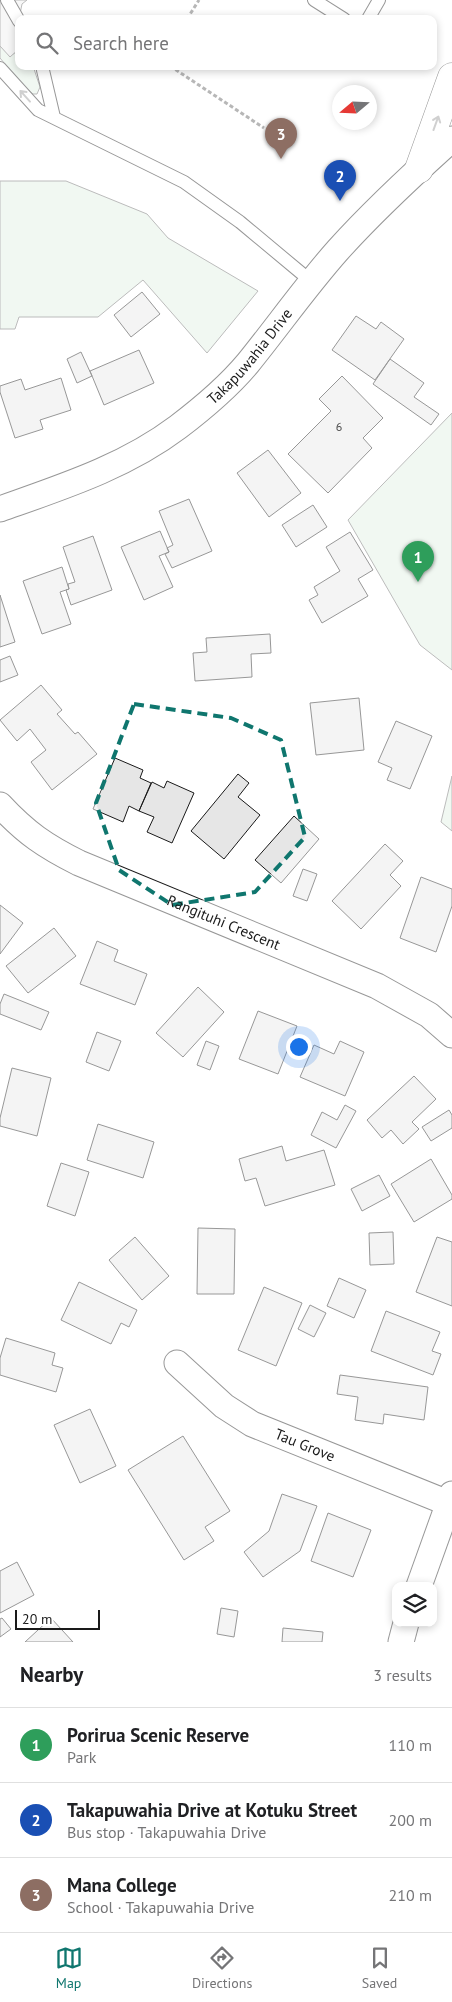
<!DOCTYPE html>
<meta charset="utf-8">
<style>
body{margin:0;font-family:"PT Sans",sans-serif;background:#f2f2f2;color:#202124}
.controls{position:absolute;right:15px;bottom:15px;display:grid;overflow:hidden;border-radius:10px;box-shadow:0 2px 8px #0003}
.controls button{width:45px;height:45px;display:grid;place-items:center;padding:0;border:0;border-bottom:1px solid #e0e0e0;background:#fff;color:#202124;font:25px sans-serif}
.compass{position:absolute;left:332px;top:85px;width:45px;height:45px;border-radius:50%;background:#fff;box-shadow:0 2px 8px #0003;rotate:251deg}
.scale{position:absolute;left:15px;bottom:12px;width:85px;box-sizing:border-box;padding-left:5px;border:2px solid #1a1a1a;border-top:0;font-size:14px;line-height:18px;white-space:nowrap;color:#1a1a1a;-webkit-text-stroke:4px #fff;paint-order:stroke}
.you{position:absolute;left:298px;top:1046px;width:18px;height:18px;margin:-12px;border:4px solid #fff;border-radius:50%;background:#1a73e8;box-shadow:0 0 0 8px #1a73e833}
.badge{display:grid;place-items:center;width:32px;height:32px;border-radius:50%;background:#0f766e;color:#fff;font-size:16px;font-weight:700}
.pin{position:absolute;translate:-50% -41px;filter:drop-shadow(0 1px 2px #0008)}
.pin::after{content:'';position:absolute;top:26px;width:18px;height:15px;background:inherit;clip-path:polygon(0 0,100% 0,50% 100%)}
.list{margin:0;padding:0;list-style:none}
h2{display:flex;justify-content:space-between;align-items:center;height:65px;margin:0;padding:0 20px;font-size:21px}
h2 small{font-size:16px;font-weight:400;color:#757577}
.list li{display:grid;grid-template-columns:32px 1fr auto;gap:15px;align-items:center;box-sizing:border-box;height:75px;padding:0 20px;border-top:1px solid #e0e0e0}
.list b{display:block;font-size:19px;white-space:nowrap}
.list p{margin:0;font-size:16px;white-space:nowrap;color:#757577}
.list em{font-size:16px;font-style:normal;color:#757577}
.icon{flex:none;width:28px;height:28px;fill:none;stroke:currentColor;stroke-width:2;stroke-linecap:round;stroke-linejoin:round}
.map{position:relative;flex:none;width:452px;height:1642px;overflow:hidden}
.search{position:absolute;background:#fff;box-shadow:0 2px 8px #0003;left:15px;right:15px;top:15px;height:55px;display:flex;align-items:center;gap:12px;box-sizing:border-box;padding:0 18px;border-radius:10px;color:#757577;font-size:19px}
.sheet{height:290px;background:#fff}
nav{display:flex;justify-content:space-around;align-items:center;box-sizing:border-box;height:70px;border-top:1px solid #e0e0e0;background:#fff;font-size:14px;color:#757577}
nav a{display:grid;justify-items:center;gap:2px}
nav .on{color:#0f766e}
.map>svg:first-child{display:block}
.green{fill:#e0efe3;stroke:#6a6a6a}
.parking{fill:#ededed;stroke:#6a6a6a}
.building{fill:#e6e6e6;stroke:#1a1a1a}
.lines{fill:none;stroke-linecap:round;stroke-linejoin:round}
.service-casing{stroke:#1a1a1a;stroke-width:14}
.minor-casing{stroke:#1a1a1a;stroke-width:27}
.tertiary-casing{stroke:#1a1a1a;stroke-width:29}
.path{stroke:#5f5f5f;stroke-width:3;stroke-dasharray:4 2.5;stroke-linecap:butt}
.service{stroke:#fff;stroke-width:12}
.minor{stroke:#fff;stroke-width:25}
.tertiary{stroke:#fff;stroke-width:28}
.oneway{stroke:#989898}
.marked{fill:none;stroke:#0f766e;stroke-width:4;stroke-dasharray:10 6;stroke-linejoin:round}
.labels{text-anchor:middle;stroke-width:4;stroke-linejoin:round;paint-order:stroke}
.number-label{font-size:12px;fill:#4d4d4d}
.street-label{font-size:15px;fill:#1a1a1a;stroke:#fff}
</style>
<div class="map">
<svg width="452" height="1642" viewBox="0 0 452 1642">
<rect width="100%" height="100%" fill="#fff"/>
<!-- green -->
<path class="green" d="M0,46L10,56L19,50V66H33L40,87L37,94H33L24,87L0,58Z
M0,181H66L147,214L168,238L258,291L207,353L143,280L98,317H19L15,329H0Z
M452,413V670L420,645L348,520Z
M452,776V831L441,822Z"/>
<!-- parking -->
<path class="parking" d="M0,0H27L22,4L19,19V49L10,57L0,46Z"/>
<!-- building -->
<path class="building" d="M142,292L160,314L131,337L114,315Z
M356,316L376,329L381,322L404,339L375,380L332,350Z
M139,350L154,383L104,405L90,371Z
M81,352L92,376L77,383L67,359Z
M390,359L424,383L414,397L439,414L431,425L373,384Z
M342,376L383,418L363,438L372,448L328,493L288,454L331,411L319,399Z
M61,378L71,410L40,420L43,429L15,438L0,392V386L21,379L25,390Z
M268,450L301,493L269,517L237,473Z
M189,499L212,551L172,568L165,554L169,552L167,548L173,545L159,511Z
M313,505L327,527L296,547L282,525Z
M160,531L169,552L159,556L173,587L144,600L121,547Z
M350,532L373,570L358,579L368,596L322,623L309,600L318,595L314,587L340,571L326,547Z
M93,536L112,590L71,605L66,590L69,589L68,584L75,582L63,547Z
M62,567L69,589L60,592L71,624L42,634L23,581Z
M0,595L15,642L0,647Z
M270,634L271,653L251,654L252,677L195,681L193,653L207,652L206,638Z
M10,656L18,675L0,682V660Z
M41,685L62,710L57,714L75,734L78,732L97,754L52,790L31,762L46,750L30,729L17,741L0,720Z
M359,698L364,750L316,755L310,703Z
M396,721L432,736L410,789L387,780L392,768L378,762Z
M115,758L143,770L140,778L151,783L139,811L129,806L123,822L93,809Z
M238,774L249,783L238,797L260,815L224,859L191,831Z
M167,781L194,793L172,843L147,832L154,817L139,811L152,782L164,788Z
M294,816L319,839L281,883L255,860Z
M385,844L403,861L390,875L401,886L361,929L332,901Z
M303,869L317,874L307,901L293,896Z
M421,877L452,889V906L436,952L400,938Z
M0,905L23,923L0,954Z
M54,928L76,956L28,993L6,966Z
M97,941L118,950L114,961L147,974L135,1005L80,984Z
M198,987L224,1012L183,1057L156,1033Z
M4,994L49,1012L41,1030L0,1014V1004Z
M258,1011L297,1026L278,1074L239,1059Z
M97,1032L121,1041L109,1071L86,1062Z
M206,1041L219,1046L210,1070L197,1065Z
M340,1041L364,1052L345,1096L300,1077L314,1045L334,1054Z
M12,1068L51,1078L37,1136L0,1126V1118Z
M414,1076L436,1099L412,1122L419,1129L403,1144L391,1130L382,1138L367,1120Z
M345,1105L356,1111L336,1148L311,1135L322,1112L337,1120Z
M449,1110L452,1115V1128L431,1141L422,1127Z
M98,1124L154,1142L143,1178L87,1160Z
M282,1146L286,1161L324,1150L335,1185L265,1206L256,1178L245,1181L239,1159Z
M431,1159L452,1195V1199L414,1222L391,1184Z
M61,1163L89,1172L75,1216L47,1206Z
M379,1175L390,1196L362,1211L351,1189Z
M198,1228L235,1229L234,1294H197Z
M393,1232L394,1264L370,1265L369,1233Z
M135,1237L169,1276L142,1300L109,1260Z
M437,1237L452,1242V1306L416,1292Z
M339,1278L366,1290L354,1318L327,1306Z
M79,1282L137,1310L129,1327L121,1323L111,1344L61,1320Z
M264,1287L302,1303L276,1366L238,1350Z
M310,1305L326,1313L314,1337L298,1329Z
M386,1311L440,1332L432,1351L441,1354L433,1375L371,1351Z
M6,1338L55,1353L52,1365L63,1368L56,1392L0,1375V1358Z
M340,1375L428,1387L424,1420L384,1414L383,1424L355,1420L358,1397L337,1394Z
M90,1409L116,1466L80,1483L54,1425Z
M183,1436L230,1511L205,1527L214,1541L184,1560L128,1470Z
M282,1494L317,1506L300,1551L263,1577L244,1552L269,1531Z
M328,1513L371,1530L353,1577L311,1561Z
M17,1562L34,1595L0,1613V1571Z
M221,1608L238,1611L234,1637L217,1634Z
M2,1618L11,1629L0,1637V1619Z
M51,1618L73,1642H25Z
M283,1628L323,1632L322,1642H282Z"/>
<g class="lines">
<!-- service casing -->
<g class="service-casing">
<path id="service" d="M7,0L19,21
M314,0L344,19
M368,19L379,0
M42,66L54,117
M0,68L38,110L184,182L240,222L312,282"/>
</g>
<!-- minor casing -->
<g class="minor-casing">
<g id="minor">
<path id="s1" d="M0,509C62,487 125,467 178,427C203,408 228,387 248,363C278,326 306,286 338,250C373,211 413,174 452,139"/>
<path id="s2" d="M0,805C26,833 45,846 79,863L377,986L429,1015L452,1035"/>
<path id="s3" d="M177,1363L224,1406L252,1424L448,1503"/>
<path d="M419,1586L452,1494"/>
<path d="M401,1642L406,1623"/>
</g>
</g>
<!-- tertiary casing -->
<g class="tertiary-casing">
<path id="tertiary" d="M419,169L452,77"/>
</g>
<!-- path -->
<path class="path" d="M187,19L199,0
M170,66L264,128"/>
<!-- service -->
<use href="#service" class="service"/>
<!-- minor -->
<use href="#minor" class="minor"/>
<!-- tertiary -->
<use href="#tertiary" class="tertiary"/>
</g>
<!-- one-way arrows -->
<defs><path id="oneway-shaft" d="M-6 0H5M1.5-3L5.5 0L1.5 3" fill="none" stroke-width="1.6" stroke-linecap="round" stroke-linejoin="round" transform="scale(1.25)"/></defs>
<g class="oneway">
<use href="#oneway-shaft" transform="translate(25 96) rotate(-132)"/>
<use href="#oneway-shaft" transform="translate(436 123) rotate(-70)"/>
</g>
<!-- marked area -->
<path d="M0 0H452V1642H0ZM134,704L231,718L281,740L305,837L255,892L172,905L119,870L96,803Z" fill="#fff" fill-opacity=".55" fill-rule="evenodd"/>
<path class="marked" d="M134,704L231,718L281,740L305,837L255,892L172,905L119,870L96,803Z"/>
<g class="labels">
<!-- number labels -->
<g class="number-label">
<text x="339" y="431">6</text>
</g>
<!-- street labels -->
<g class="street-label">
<text dy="5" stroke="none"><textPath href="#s1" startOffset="298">Takapuwahia Drive</textPath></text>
<text dy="5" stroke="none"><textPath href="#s2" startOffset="255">Rangituhi Crescent</textPath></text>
<text dy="5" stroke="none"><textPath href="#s3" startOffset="154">Tau Grove</textPath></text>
</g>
</g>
</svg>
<div class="controls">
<button><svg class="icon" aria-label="layers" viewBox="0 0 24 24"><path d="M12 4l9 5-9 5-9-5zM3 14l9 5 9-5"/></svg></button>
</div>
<svg class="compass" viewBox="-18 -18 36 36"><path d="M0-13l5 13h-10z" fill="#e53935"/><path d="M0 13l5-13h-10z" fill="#757577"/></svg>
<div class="scale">20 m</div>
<div class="you"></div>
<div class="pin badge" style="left:418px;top:582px;background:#2e9e5b">1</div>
<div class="pin badge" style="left:340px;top:201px;background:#1a4fb4">2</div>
<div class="pin badge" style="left:281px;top:159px;background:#8d6e63">3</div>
<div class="search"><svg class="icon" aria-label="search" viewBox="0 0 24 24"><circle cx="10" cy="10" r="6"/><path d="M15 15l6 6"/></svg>Search here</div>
</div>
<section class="sheet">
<h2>Nearby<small>3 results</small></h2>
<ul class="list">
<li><span class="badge" style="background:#2e9e5b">1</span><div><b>Porirua Scenic Reserve</b><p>Park</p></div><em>110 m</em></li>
<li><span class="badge" style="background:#1a4fb4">2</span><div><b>Takapuwahia Drive at Kotuku Street</b><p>Bus stop · Takapuwahia Drive</p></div><em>200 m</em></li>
<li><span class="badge" style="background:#8d6e63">3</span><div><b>Mana College</b><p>School · Takapuwahia Drive</p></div><em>210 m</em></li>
</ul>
</section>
<nav>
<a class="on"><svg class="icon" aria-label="map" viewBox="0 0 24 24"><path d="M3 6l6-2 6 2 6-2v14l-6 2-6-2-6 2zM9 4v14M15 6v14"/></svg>Map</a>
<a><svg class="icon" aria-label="directions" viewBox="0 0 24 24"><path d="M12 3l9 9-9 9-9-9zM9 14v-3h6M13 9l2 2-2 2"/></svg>Directions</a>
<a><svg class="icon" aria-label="saved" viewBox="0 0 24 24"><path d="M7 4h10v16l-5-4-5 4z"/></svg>Saved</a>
</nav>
